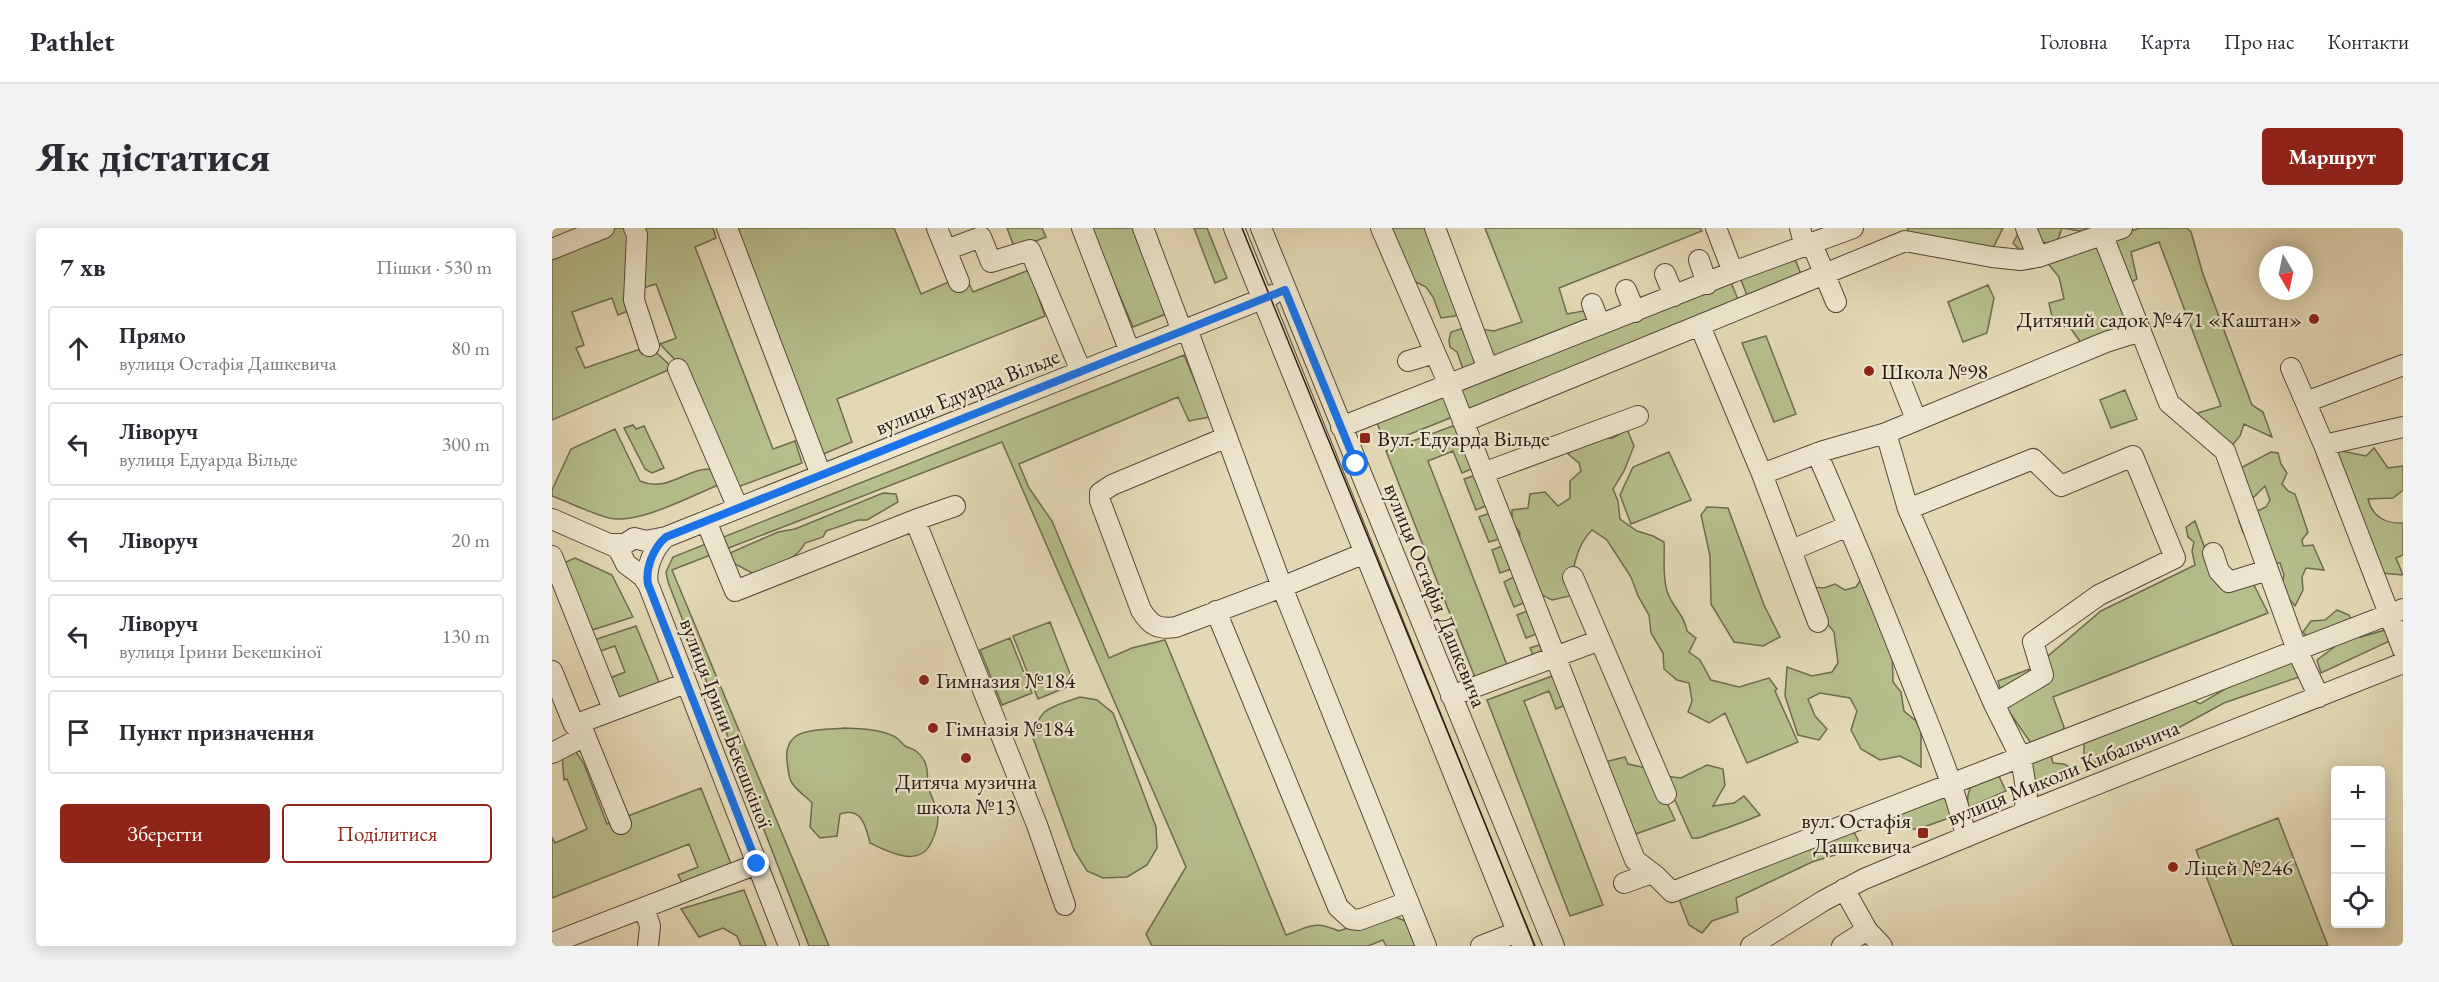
<!DOCTYPE html>
<html lang="uk">
<meta charset="utf-8">
<style>
body{margin:0;font-family:"EB Garamond",serif;background:#f2f2f3;color:#2b2b33}
.controls{position:absolute;right:18px;bottom:18px;display:grid;overflow:hidden;border-radius:6px;box-shadow:0 3px 15px #0003}
.controls button{width:54px;height:54px;display:grid;place-items:center;padding:0;border:0;border-bottom:2px solid #e1e1e2;background:#fff;color:#2b2b33;font:30px sans-serif}
.compass{position:absolute;left:1707px;top:18px;width:54px;height:54px;border-radius:50%;background:#fff;box-shadow:0 3px 15px #0003;rotate:171deg}
.stop{position:absolute;width:18px;height:18px;margin:-14px;border:4px solid #1a73e8;border-radius:50%;background:#fff}
.stop.end{background:#1a73e8;border-color:#fff;box-shadow:0 2px 6px #0008}
.list{margin:0;padding:0;list-style:none}
h2{display:flex;justify-content:space-between;align-items:center;height:78px;margin:0;padding:0 24px;font-size:26px}
h2 small{font-size:20px;font-weight:400;color:#7c7c81}
.list li{display:grid;grid-template-columns:39px 1fr auto;gap:18px;align-items:center;box-sizing:border-box;height:84px;margin:0 12px 12px;padding:0 12px;border:2px solid #e1e1e2;border-radius:6px}
.list b{display:block;font-size:22px;white-space:nowrap}
.list p{margin:0;font-size:20px;white-space:nowrap;color:#7c7c81}
.list em{font-size:20px;font-style:normal;color:#7c7c81}
.actions{display:flex;gap:12px;padding:18px 24px}
.actions a{flex:1;padding:14px 0;border:2px solid #8f2418;border-radius:6px;text-align:center;font-size:21px;color:#8f2418}
.actions .main{background:#8f2418;color:#fff}
.icon{flex:none;width:33px;height:33px;fill:none;stroke:currentColor;stroke-width:2;stroke-linecap:round;stroke-linejoin:round}
.map{position:relative;flex:none;width:1851px;height:718px;overflow:hidden;border-radius:6px}
header{display:flex;align-items:center;gap:36px;box-sizing:border-box;height:84px;padding:0 30px;background:#fff;border-bottom:2px solid #e1e1e2}
header strong{font-size:28px}
nav{display:flex;gap:33px;margin-inline-start:auto;font-size:21px}
.intro{display:flex;align-items:center;justify-content:space-between;box-sizing:border-box;height:144px;padding:0 36px}
h1{margin:0;font-size:42px}
.button{padding:15px 27px;border-radius:6px;background:#8f2418;color:#fff;font-size:21px;font-weight:700}
main{display:flex;gap:36px;padding:0 36px}
aside{flex:1;background:#fff;border-radius:6px;box-shadow:0 3px 15px #0003}
.map>svg:first-child{display:block}
.green{fill:#b6be8c;stroke:#6e6b4f;stroke-width:1.5}
.lines{fill:none;stroke-linecap:round;stroke-linejoin:round}
.minor-casing{stroke:#56483b;stroke-width:22}
.minor{stroke:#ede6cf;stroke-width:20}
.tram{stroke:#271812;stroke-width:1.5}
.route{stroke:#1a73e8;stroke-width:8}
.poi-dot{fill:#8f2418;stroke:#ede6cf;stroke-width:2}
.labels{text-anchor:middle;stroke-width:4.5;stroke-linejoin:round;paint-order:stroke}
.poi-label{font-size:22px;fill:#271812;stroke:#ede6cf;text-anchor:start}
.street-label{font-size:22px;fill:#271812;stroke:#ede6cf}
</style>
<header>
<strong>Pathlet</strong>
<nav><a>Головна</a><a>Карта</a><a>Про нас</a><a>Контакти</a></nav>
</header>
<div class="intro"><h1>Як дістатися</h1><a class="button">Маршрут</a></div>
<main>
<aside>
<h2>7 хв<small>Пішки · 530 m</small></h2>
<ul class="list">
<li><svg class="icon" aria-label="ahead" viewBox="0 0 24 24"><path d="M12 20V5M6 11l6-6 6 6"/></svg><div><b>Прямо</b><p>вулиця Остафія Дашкевича</p></div><em>80 m</em></li>
<li><svg class="icon" aria-label="left" viewBox="0 0 24 24"><path d="M17 20v-9H6M10 6l-5 5 5 5"/></svg><div><b>Ліворуч</b><p>вулиця Едуарда Вільде</p></div><em>300 m</em></li>
<li><svg class="icon" aria-label="left" viewBox="0 0 24 24"><path d="M17 20v-9H6M10 6l-5 5 5 5"/></svg><div><b>Ліворуч</b></div><em>20 m</em></li>
<li><svg class="icon" aria-label="left" viewBox="0 0 24 24"><path d="M17 20v-9H6M10 6l-5 5 5 5"/></svg><div><b>Ліворуч</b><p>вулиця Ірини Бекешкіної</p></div><em>130 m</em></li>
<li><svg class="icon" aria-label="arrive" viewBox="0 0 24 24"><path d="M6 21V4h12l-3 4 3 4H6"/></svg><div><b>Пункт призначення</b></div></li>
</ul>
<div class="actions"><a class="main">Зберегти</a><a>Поділитися</a></div>
</aside>
<div class="map">
<svg width="1851" height="718" viewBox="0 0 1851 718">
<rect width="100%" height="100%" fill="#e3d8b5"/>
<filter id="stains"><feTurbulence type="fractalNoise" baseFrequency=".00333" numOctaves="4"/><feColorMatrix values="0 0 0 0 .2 0 0 0 0 .09 0 0 0 0 .02 0 0 0 .5 -.17"/></filter>
<radialGradient id="worn" r=".72"><stop offset=".6" stop-color="#630" stop-opacity="0"/><stop offset="1" stop-color="#630" stop-opacity=".3"/></radialGradient>
<!-- green -->
<path class="green" d="M63,0H75L79,9L76,83L66,87L60,70L20,84L32,117L24,120L33,140L97,118L121,140L0,192V27Z
M86,0H161L164,10L143,19L221,221L243,213L250,235L183,260L130,139L108,116L124,110L104,56L88,61Z
M180,0H342L369,66L413,47L421,64L477,42L493,88L285,171L300,214L269,227Z
M455,0H490L494,9L463,21Z
M539,0H586L619,84L581,99Z
M642,0H655L675,50L663,55Z
M837,0H879L910,82L903,88L889,90L881,69L874,59L864,54L855,46Z
M933,0H1148L1150,3L1007,60L1015,86L1037,82L1042,95L911,141L905,124L898,119L897,112L899,104L915,99L942,103L970,94Z
M1355,0H1451L1439,24L1359,9Z
M1469,0H1545L1534,4L1510,0L1505,14L1484,15L1468,22L1461,15Z
M1588,0H1635L1639,4L1651,46L1700,177L1711,184L1720,209L1692,196L1688,208L1677,221L1636,188L1669,178L1607,14L1579,24L1585,51L1575,57L1556,11Z
M1548,14L1583,99L1530,116L1519,101L1505,96L1499,85L1497,75L1512,71L1507,49L1494,33Z
M1241,26L1251,51L1197,73L1188,49Z
M1178,52L1188,76L915,184L905,160Z
M1436,57L1442,70L1435,105L1411,114L1396,74Z
M1214,108L1244,186L1222,194L1190,115Z
M632,127L658,189L637,193L626,169L467,236L477,260L500,293L557,430L580,420L613,412L734,707C758,699 761,692 787,703L836,686L856,694L865,718H834L831,712L816,718H600L594,706L634,639L450,214L120,342L277,718H257L116,354L114,344L121,329Z
M1573,162L1585,191L1559,200L1548,172Z
M893,164L903,188L833,216L824,192Z
M906,196L924,239L910,245L901,223L876,233L955,437L981,427L978,420L990,416L994,427L924,452L834,223Z
M81,197L84,201L92,198L112,240L100,245L93,241L72,200Z
M63,201L88,253C118,266 137,236 163,242L169,256C140,267 87,297 57,290C38,285 19,275 0,268V262L19,221Z
M1075,201L1082,218L1072,243L1061,261L1066,273L1068,291L1085,303L1101,308L1112,314C1113,330 1110,347 1115,363C1119,378 1133,387 1135,403L1144,410L1137,424L1148,432L1159,452L1187,459L1217,450L1225,461L1223,463L1246,514L1195,535L1173,485L1157,495L1136,484L1140,473L1137,455L1125,452L1112,441L1111,425L1099,405L1097,387L1086,368L1079,349L1055,312L1040,302C1023,318 1020,346 1018,368L1000,372L986,365L966,319L968,305L960,294V282L976,280L978,266L993,264L1006,278L1018,270V253L1029,243L1027,235L1016,226L1026,217L1043,211L1061,210Z
M1822,220L1836,240L1851,238V262L1841,270L1816,271C1820,288 1833,296 1851,295V327L1844,330L1851,347L1828,345L1780,221L1814,228Z
M1117,224L1139,272L1079,296L1068,267L1081,239Z
M1719,224L1726,225L1729,236L1735,245L1730,256L1736,263L1743,266L1756,304L1750,312L1751,318L1761,317L1772,342L1754,340L1750,349L1751,362L1743,378L1729,361L1732,347L1728,335L1718,334L1691,304L1687,293L1690,284H1703L1714,279L1718,272L1713,258L1702,269L1692,267L1685,242Z
M927,246L938,276L924,282L912,251Z
M331,265L344,266L346,274L315,292H306L274,303L271,309L253,315C244,333 220,341 200,345L183,336L176,329L180,324L226,304L243,301Z
M1155,279L1176,280L1212,377L1228,409L1211,418L1182,414L1159,376L1158,328L1149,287Z
M941,284L950,310L937,314L927,289Z
M1643,293L1657,332L1701,355L1716,385L1501,469L1512,499L1510,507L1481,518L1453,478L1446,453L1483,439L1549,383L1643,337L1640,323L1642,314L1636,309L1634,299Z
M953,317L962,340L948,345L940,322Z
M23,330L60,347L81,389L37,403L12,335Z
M965,347L976,373L962,379L952,354Z
M1310,350L1331,393L1328,402L1340,420L1341,454L1349,464L1352,483L1364,493L1369,504V539L1348,528L1328,532L1309,521L1299,502L1305,483L1298,470L1268,465L1256,471L1263,488L1275,501L1267,512L1246,507L1233,468L1235,439L1260,448L1280,444L1286,435L1282,404L1272,391L1262,359L1272,360L1283,356L1293,362L1304,359Z
M978,382L987,405L974,410L965,387Z
M1785,382L1797,387L1808,409L1837,401L1842,411L1769,445L1765,432L1781,420C1768,420 1759,414 1751,404L1759,393L1773,392Z
M498,394L522,456L486,471L461,408Z
M84,398L109,459L67,475L58,450L73,444L63,418L46,424L42,412Z
M458,410L480,465L450,477L428,422Z
M1741,427L1747,449L1672,475L1617,505C1602,502 1588,515 1577,521C1566,528 1553,531 1541,535L1532,527V515L1579,491L1590,493L1639,471L1648,476L1705,442L1716,444Z
M1003,447L1016,476L1004,481L997,463L972,473L1051,677L1018,688L935,472Z
M528,469L545,472L561,485L604,599L605,620L595,637L575,649L551,650L535,643L522,622L481,510C486,478 501,479 528,469Z
M293,500C309,501 334,501 346,511C347,512 352,517 353,518C357,520 362,521 365,524C377,534 375,544 376,557C378,568 385,578 386,588C386,597 383,607 379,615C367,640 336,624 318,615C314,598 309,578 288,586L285,608L268,610L258,599L260,575C254,568 245,563 240,555C236,549 236,540 235,533C231,497 268,503 293,500Z
M17,522L24,524L32,536L55,596L149,560L181,641L133,660L126,647L146,639L137,616L0,670V609L3,615L35,601L15,551L12,552L10,527Z
M1498,524L1501,535L1512,536L1523,542L1482,556L1475,531Z
M1073,529L1076,536L1099,541L1123,592L1081,607L1049,535Z
M1155,537L1171,541L1173,557L1161,578L1182,575L1192,568L1208,587C1192,594 1178,599 1163,604C1154,606 1149,612 1140,610L1112,548L1129,550Z
M1445,544L1454,563L1416,580C1413,554 1425,554 1445,544Z
M1390,563L1400,589L1366,601H1359L1344,587L1325,597L1312,595Z
M1726,590L1776,718H1681L1644,622Z
M1302,599V604L1306,612L1303,621L1260,634L1184,670L1186,684L1160,693L1150,705L1137,697L1125,666Z
M192,662L214,718H189L185,708L171,700L147,709L129,681Z"/>
<g class="lines">
<!-- minor casing -->
<g class="minor-casing">
<path id="minor" d="M82,0L85,7L82,72L97,118
M175,0L269,247
M385,0L407,54
M530,0L578,124
M591,0L630,103
M682,0L971,718
M709,0L1002,718
M829,0L897,157L1083,632L1104,648L1120,664L1851,381
M883,0L936,141
M1164,0L1181,44
M1248,0L1253,19
M1474,0L1486,29
M1551,8L1617,175L1673,223L1745,422L1767,469
M1260,16L1284,74
M0,21L52,0
M394,22L429,9L439,34L478,22L529,143
M1147,32L1155,56
M1113,46L1122,68
M1074,62L1083,84
M1040,76L1048,97
M1148,98L1210,246L1266,394
M635,101L730,359L874,718
M856,133L883,125
M1739,140L1772,217L1851,422
M126,141L186,280
M1348,151L1364,191
M1754,174L1851,137
M911,194L1353,13L1440,29L1469,32L1486,29L1570,0
M789,199L1181,44L1301,0
M1334,205L1356,281L1442,476L1469,530L1475,566L1472,585
M675,209L560,257L548,265V273L589,382C598,397 606,402 624,399L730,359L813,325
M1772,217L1851,199
M1265,225C1299,303 1332,382 1363,462C1382,510 1403,558 1414,609
M931,245L1086,188
M1210,246L1271,223L1334,205L1554,114L1589,103
M1356,281L1481,231L1509,258L1581,228L1623,330L1547,367L1481,414L1491,447L1442,476
M0,291L66,320L74,336L90,348L96,356
M363,292L403,278
M154,293L183,363L363,292L485,597L513,677
M114,309C102,319 93,340 96,356L237,718
M59,316H73L82,310L94,313L114,309L720,67
M1240,322L1296,298
M1661,325L1667,343L1677,354L1716,342
M0,328L61,481
M1021,349L1114,566
M664,383L786,679L799,691L807,692L856,674
M0,443L22,497L134,455
M899,468L1048,412
M28,495L69,596
M0,525L33,508
M1072,655L1100,645
M1292,661L1315,702L1330,718
M92,680L98,698L96,718
M0,715L205,636
M929,718L965,704
M1199,718L1271,673L1312,651L1452,593L1851,435
M1290,718L1315,702"/>
</g>
<!-- minor -->
<use href="#minor" class="minor"/>
<!-- tram -->
<path class="tram" d="M690,0L983,718"/>
</g>
<g class="lines">
<!-- route -->
<path class="route" d="M205,636L96,356C93,340 102,319 114,309L733,62L804,236"/>
</g>
<!-- markers -->
<g class="poi-dot">
<circle cx="1762" cy="91" r="6"/>
<circle cx="1317" cy="143" r="6"/>
<rect x="807" y="204" width="12" height="12" rx="3"/>
<circle cx="372" cy="452" r="6"/>
<circle cx="381" cy="500" r="6"/>
<circle cx="414" cy="530" r="6"/>
<rect x="1365" y="599" width="12" height="12" rx="3"/>
<circle cx="1621" cy="639" r="6"/>
</g>
<g class="labels">
<!-- poi labels -->
<g class="poi-label">
<text x="1750" y="99" text-anchor="end">Дитячий садок №471 «Каштан»</text>
<text x="1329" y="151">Школа №98</text>
<text x="825" y="218">Вул. Едуарда Вільде</text>
<text x="384" y="460">Гимназия №184</text>
<text x="393" y="508">Гімназія №184</text>
<text x="414" y="561" text-anchor="middle">Дитяча музична<tspan x="414" dy="25">школа №13</tspan></text>
<text x="1359" y="600" text-anchor="end">вул. Остафія<tspan x="1359" dy="25">Дашкевича</tspan></text>
<text x="1633" y="647">Ліцей №246</text>
</g>
<!-- street labels -->
<g class="street-label">
<text transform="translate(415 163) rotate(-22)" y="8">вулиця Едуарда Вільде</text>
<text transform="translate(884 367) rotate(68)" y="8">вулиця Остафія Дашкевича</text>
<text transform="translate(175 495) rotate(69)" y="8">вулиця Ірини Бекешкіної</text>
<text transform="translate(1511 544) rotate(-22)" y="8">вулиця Миколи Кибальчича</text>
</g>
</g>
<rect width="100%" height="100%" filter="url(#stains)"/>
<rect width="100%" height="100%" fill="url(#worn)"/>
</svg>
<div class="controls">
<button>+</button>
<button>−</button>
<button><svg class="icon" aria-label="locate" viewBox="0 0 24 24"><circle cx="12" cy="12" r="6"/><path d="M12 2v4M12 18v4M2 12h4M18 12h4"/></svg></button>
</div>
<svg class="compass" viewBox="-18 -18 36 36"><path d="M0-13l5 13h-10z" fill="#e53935"/><path d="M0 13l5-13h-10z" fill="#7c7c81"/></svg>
<div class="stop" style="left:804px;top:236px"></div>
<div class="stop end" style="left:205px;top:636px"></div>
</div>
</main>
